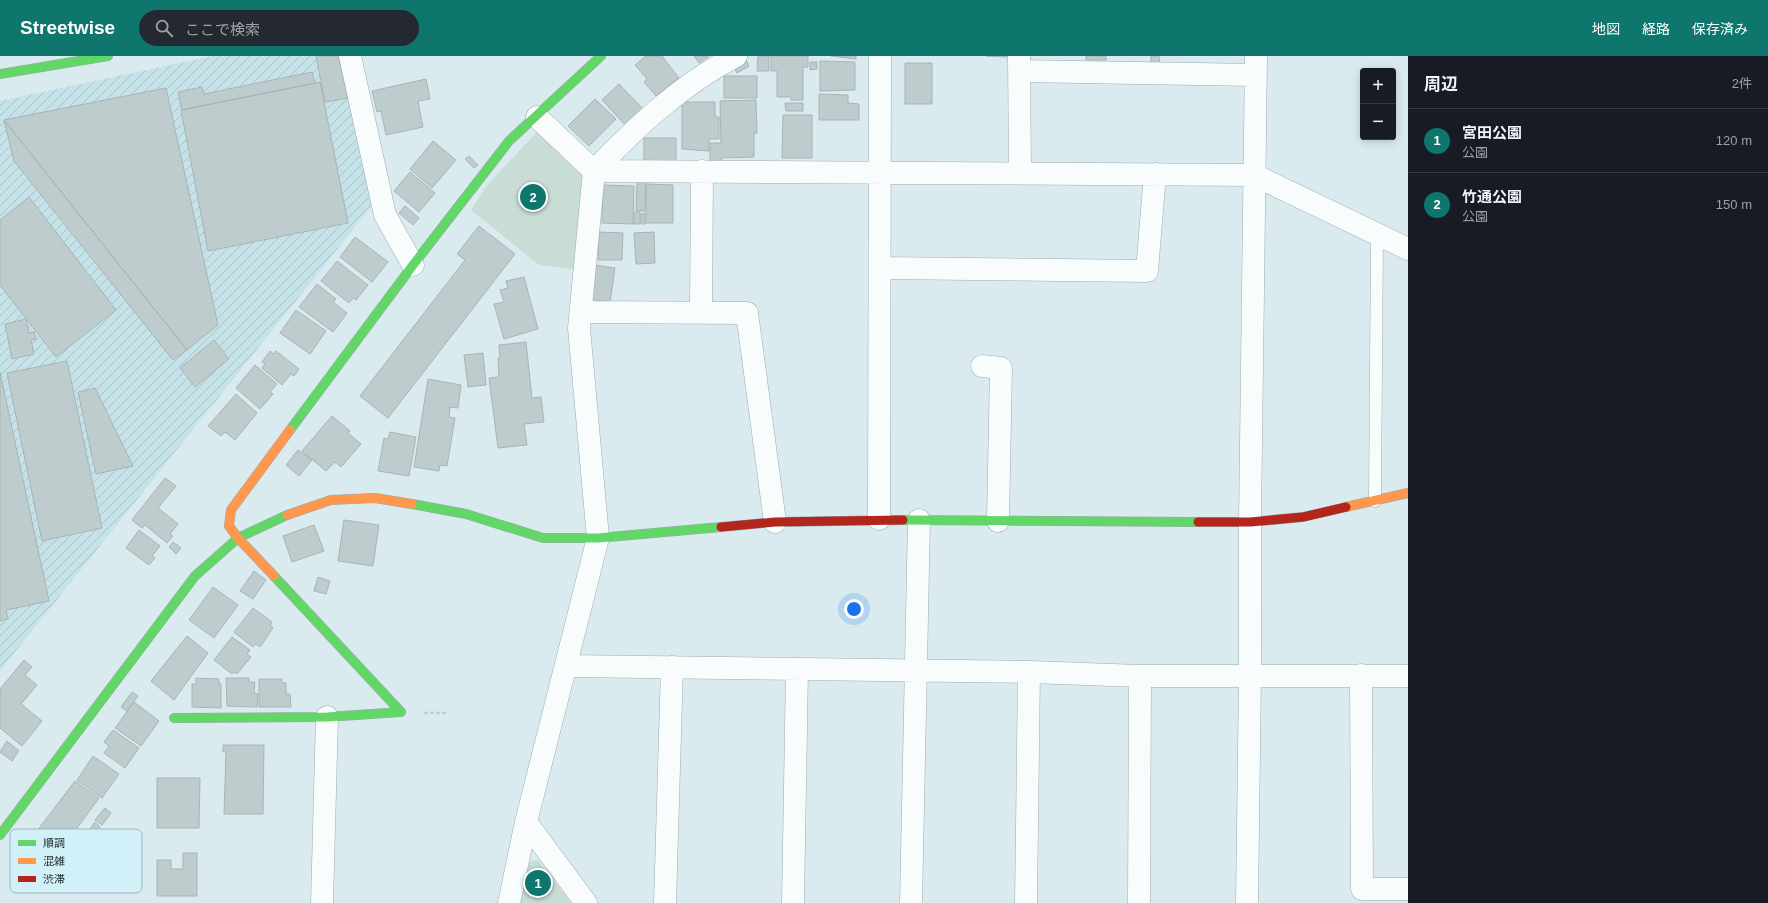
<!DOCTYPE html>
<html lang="ja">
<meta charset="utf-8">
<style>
body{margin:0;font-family:Helvetica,"Noto Sans JP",sans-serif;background:#242831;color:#f1f3f6}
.controls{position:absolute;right:12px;top:12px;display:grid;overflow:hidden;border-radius:4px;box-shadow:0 2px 10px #0003}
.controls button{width:36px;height:36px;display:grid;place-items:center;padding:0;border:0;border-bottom:1px solid #363941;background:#171b24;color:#f1f3f6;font:20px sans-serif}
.you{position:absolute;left:854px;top:553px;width:14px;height:14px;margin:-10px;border:3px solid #fff;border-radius:50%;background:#1a73e8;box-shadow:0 0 0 6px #1a73e833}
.badge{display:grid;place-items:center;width:26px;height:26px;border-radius:50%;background:#0f766e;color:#fff;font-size:13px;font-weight:700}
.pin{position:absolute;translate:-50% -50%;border:2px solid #fff;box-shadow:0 1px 4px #0006}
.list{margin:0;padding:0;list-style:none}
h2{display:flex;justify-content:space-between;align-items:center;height:52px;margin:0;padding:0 16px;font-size:17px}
h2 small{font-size:13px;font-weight:400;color:#9ea1a6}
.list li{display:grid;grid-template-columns:26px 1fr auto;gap:12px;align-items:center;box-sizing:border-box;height:64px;padding:0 16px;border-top:1px solid #363941}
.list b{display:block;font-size:15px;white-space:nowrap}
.list p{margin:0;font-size:13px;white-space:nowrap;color:#9ea1a6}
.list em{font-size:13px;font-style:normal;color:#9ea1a6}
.icon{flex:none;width:22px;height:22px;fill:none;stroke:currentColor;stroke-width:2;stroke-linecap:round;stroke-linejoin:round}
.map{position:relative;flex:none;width:1408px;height:847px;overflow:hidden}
header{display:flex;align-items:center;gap:24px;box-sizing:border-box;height:56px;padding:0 20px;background:#0f766e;color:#fff}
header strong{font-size:19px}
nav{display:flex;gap:22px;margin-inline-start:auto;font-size:14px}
.search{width:280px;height:36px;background:#242831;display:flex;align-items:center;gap:10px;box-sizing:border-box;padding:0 14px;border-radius:22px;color:#9ea1a6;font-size:15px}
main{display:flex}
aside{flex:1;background:#171b24}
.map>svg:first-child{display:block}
.industrial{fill:url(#industrial-furrows)}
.green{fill:#c8ddd6}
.building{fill:#bfccce;stroke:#a6b4b5}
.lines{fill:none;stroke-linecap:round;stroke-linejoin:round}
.lane-casing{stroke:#9eaaae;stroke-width:13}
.street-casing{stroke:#9eaaae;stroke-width:23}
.fast-casing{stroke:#9eaaae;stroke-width:10}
.slow-casing{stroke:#9eaaae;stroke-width:10}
.jam-casing{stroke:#9eaaae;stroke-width:10}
.path{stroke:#c5cbcc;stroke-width:2.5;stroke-dasharray:4 2;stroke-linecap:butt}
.lane{stroke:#f9fcfd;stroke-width:12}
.street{stroke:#f9fcfd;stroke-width:22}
.fast{stroke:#63d668;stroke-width:9}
.slow{stroke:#ff974d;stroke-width:9}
.jam{stroke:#b3261e;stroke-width:9}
.key{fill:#d2f0f8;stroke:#9db6bc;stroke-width:1}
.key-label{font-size:11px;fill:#222e31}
</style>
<header>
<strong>Streetwise</strong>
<div class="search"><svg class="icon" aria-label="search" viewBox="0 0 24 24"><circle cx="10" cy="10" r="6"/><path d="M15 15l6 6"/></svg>ここで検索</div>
<nav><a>地図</a><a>経路</a><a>保存済み</a></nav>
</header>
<main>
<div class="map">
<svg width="1408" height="847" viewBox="0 0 1408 847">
<defs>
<pattern id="industrial-furrows" width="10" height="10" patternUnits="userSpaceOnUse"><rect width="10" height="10" fill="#c5e2e9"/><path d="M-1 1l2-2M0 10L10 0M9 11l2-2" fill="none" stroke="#a9c2c8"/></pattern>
</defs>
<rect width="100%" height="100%" fill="#daebf0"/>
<!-- industrial -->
<path class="industrial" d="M213,0H344L375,146L0,615V45Z"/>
<!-- green -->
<path class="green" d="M538,75L589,121L580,214L539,209L471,154L488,128Z
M538,804L571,847H517L524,808Z"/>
<!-- building -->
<path class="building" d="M316,0H338L348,42L325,46Z
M646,0H662L679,22L656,40L644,26L647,23L635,9Z
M694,0H709L699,7Z
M758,0H769V15H757Z
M771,0H808V11H803V44H791V41H777V15H771Z
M831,0H856V3Z
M986,0H1007V1Z
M1086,0H1106V4H1086Z
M1151,0H1159L1160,10H1151Z
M746,4L749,10L737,17L734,11Z
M820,5L855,6V34L820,35Z
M810,6H817V13L810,14Z
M905,7H932V48H905Z
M312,16L315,27L182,54L178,36L202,31L204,38Z
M724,20H757V42H724Z
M426,23L430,43L418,45L423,71L386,79L381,55L377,56L372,35Z
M320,26L348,167L208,195L181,54Z
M619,28L645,55L627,71L602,44Z
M166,32L218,269L187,294L4,64Z
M819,38L848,39V47L859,48V64H819Z
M595,43L616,63L589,90L568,70Z
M756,44L757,77H754V101L721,102L722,107H710V87H721L720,45Z
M682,46H715V61H719V83H709V95L682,93Z
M785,47H803V55H786Z
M783,59H812V102H782Z
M4,64L187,294L173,304L14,105Z
M644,82H676V106H644Z
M433,85L456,104L432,132L410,113Z
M469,100L478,109L474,112L465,103Z
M410,116L435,137L419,156L394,135Z
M637,124H646L645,155H636Z
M646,128L673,129V167H646Z
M603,129L634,130L633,168L602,167Z
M29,141L116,254L56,301L0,229V164Z
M405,150L419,162L413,169L399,157Z
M634,156H640V168H634Z
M645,157V168H641V158Z
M479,170L515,198L388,362L360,340L465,204L457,198Z
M599,176L623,177L622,204H598Z
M654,176L655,207L636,208L634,177Z
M355,181L388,206L372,226L340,201Z
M337,205L368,229L356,244L353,242L349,247L321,225Z
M594,209L615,212L610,246L590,243Z
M524,221L538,273L504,283L494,248L504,246L500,234L508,232L506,225Z
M317,228L336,243L333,246L347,257L333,276L299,251Z
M296,254L326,275L310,298L280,277Z
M26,263L29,277L34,276L36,283L31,284L34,298L12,303L5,268Z
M214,284L229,303L195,331L180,312Z
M526,286L532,342L541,341L544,366L524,368L527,389L498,392L489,322L499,321L498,302H500L499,289Z
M270,295L274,298L276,295L299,313L294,320L291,318L282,329L262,312L265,308L262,306Z
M483,297L486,329L468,331L464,299Z
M67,305L102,472L42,485L7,317Z
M255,309L277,328L270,336L273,338L260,353L236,332Z
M0,316L49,545L6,554L8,563L0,565Z
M428,323L461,329L458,352L450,351L449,361L455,362L447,410L440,409L439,415L414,411Z
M95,332L133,410L96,418L78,336Z
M236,338L257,357L235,384L225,376L221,380L208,370Z
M332,360L350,375L348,377L361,388L341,411L335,406L326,415L302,395Z
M390,376L416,381L409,420L378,415L384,382L388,383Z
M298,394L312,404L299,420L286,409Z
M165,422L176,430L158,452L178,468L170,478L173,480L167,487L145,469L142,472L132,464Z
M344,464L379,469L373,510L338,505Z
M314,469L324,495L292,506L283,480Z
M139,474L160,490L152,500L155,502L149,509L126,492Z
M173,486L181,492L176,498L169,491Z
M254,515L266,524L253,543L240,535Z
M318,521L330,525L326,538L314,535Z
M213,531L238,549L214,582L189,564Z
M253,552L272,566L270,570L273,572L260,591L256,588L253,591L234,576Z
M187,580L208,597L174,644L151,625Z
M232,581L250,594L247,598L251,601L237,618L234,616L232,618L214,604Z
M24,604L32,611L25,619L37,629L21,648L42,665L22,690L0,672V633Z
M196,622L219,623V628H221V652L192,651V628H196Z
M226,622H249V626H255L254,637L258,638L257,651L227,650Z
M259,623H282V627H286V638H290L291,651H259Z
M132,636L138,640L127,655L121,651Z
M134,646L159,665L141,690L115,672Z
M113,674L139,692L125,712L104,697L109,690L104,686Z
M7,685L19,695L12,705L0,696Z
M223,689H264L263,758H224L226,696H223Z
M93,700L119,718L102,742L77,724Z
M157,722H200L199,772H157Z
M75,725L99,742L52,806L27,788Z
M105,752L111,757L102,769L95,764Z
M95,766L100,771L93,780L88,776Z
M183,797H197V840H157V804H171V813H183Z"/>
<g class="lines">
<!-- lane casing -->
<g class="lane-casing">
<path id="lane" d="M1375,445L1377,178"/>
</g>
<!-- street casing -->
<g class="street-casing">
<path id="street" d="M350,0L385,159L413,209
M1019,1L1020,117
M1019,15L1256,19
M594,115L1254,119L1408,193
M594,115C636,71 682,28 736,0
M880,212L1147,215L1155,118
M581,256L747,257L775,466
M701,256L702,115
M982,310L1001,312L998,465
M879,463L880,0
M567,610L1029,616L1140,620H1408
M1361,619L1362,833H1408
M526,766L586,847
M322,847L327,661
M509,847L526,766L598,482L579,272L594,115L537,61
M665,847L672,611
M793,847L797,613
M911,847L919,464
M1026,847L1029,616
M1139,847L1140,620
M1247,847L1250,619V466L1256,0"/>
</g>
<!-- fast casing -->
<g class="fast-casing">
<path id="fast" d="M0,18L108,0
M290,374L413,209L509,85L601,0
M412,448L466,458L543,482H598L721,471
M903,464L1198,466
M174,662L327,661L401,656L274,520
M0,779L195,520L238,482L287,459"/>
</g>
<!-- slow casing -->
<g class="slow-casing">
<path id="slow" d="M1346,451L1408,437
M287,459L331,444L375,442L412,448
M274,520L238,482L229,470L231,454L290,374"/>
</g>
<!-- jam casing -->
<g class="jam-casing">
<path id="jam" d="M1198,466H1250L1303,461L1346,451
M721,471L775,466L903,464"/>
</g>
<!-- path -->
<path class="path" d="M424,657H447"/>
<!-- lane -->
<use href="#lane" class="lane"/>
<!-- street -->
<use href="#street" class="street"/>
<!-- fast -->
<use href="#fast" class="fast"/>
<!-- slow -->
<use href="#slow" class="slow"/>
<!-- jam -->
<use href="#jam" class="jam"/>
</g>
<!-- legend -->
<rect x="10" y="773" width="132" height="64" rx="6" class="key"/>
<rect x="18" y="784" width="18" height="6" fill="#63d668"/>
<rect x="18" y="802" width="18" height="6" fill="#ff974d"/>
<rect x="18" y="820" width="18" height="6" fill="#b3261e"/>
<g class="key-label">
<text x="43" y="791">順調</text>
<text x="43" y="809">混雑</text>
<text x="43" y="827">渋滞</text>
</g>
</svg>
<div class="controls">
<button>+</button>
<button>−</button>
</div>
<div class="you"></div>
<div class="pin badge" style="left:538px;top:827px">1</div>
<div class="pin badge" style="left:533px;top:141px">2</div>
</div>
<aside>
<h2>周辺<small>2件</small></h2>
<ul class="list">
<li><span class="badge">1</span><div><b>宮田公園</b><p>公園</p></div><em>120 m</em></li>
<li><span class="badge">2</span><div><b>竹通公園</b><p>公園</p></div><em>150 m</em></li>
</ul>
</aside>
</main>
